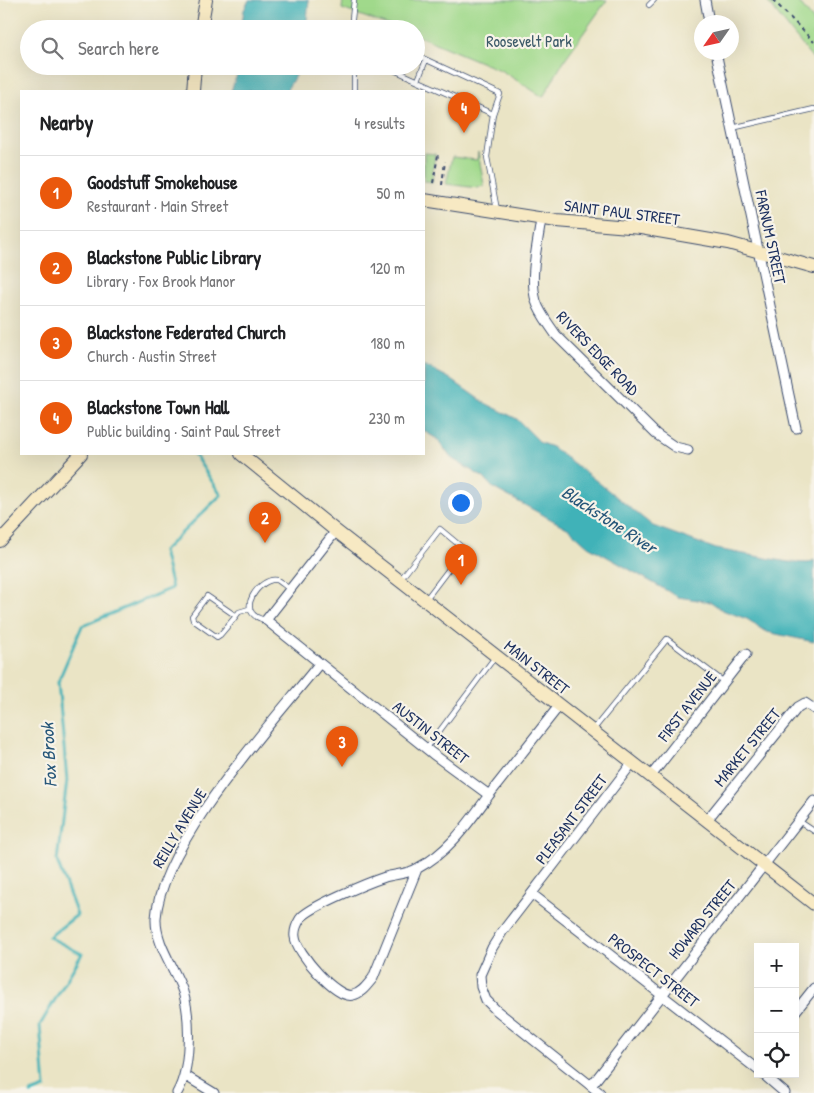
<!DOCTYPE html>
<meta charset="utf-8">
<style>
body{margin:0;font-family:"Patrick Hand",sans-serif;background:#f2f2f2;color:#202124}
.controls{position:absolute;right:15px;bottom:15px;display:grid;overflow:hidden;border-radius:0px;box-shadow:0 5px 20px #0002}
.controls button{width:45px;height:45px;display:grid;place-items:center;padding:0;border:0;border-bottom:1px solid #e0e0e0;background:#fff;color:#202124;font:25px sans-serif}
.compass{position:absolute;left:694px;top:15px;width:45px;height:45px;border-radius:50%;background:#fff;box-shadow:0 5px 20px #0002;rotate:236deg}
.you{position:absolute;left:460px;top:502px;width:18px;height:18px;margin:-12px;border:4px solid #fff;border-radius:50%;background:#1a73e8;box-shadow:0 0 0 8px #1a73e833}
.badge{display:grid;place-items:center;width:32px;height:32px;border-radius:50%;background:#ea580c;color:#fff;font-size:16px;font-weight:700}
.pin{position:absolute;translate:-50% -41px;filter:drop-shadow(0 1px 2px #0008)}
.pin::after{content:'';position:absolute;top:26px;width:18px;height:15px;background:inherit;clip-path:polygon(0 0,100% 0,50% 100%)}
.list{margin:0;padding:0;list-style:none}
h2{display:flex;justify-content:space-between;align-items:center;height:65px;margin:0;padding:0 20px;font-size:21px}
h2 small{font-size:16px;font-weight:400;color:#757577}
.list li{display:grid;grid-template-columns:32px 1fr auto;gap:15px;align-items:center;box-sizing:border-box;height:75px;padding:0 20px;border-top:1px solid #e0e0e0}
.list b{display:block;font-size:19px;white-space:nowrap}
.list p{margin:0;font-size:16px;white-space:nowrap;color:#757577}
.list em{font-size:16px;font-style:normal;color:#757577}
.icon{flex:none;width:28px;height:28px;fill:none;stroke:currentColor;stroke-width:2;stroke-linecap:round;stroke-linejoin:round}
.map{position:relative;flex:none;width:814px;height:1093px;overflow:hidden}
.search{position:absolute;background:#fff;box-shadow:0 5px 20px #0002;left:20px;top:20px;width:405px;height:55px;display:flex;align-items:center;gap:12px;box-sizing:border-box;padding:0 18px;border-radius:28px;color:#757577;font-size:19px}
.panel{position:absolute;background:#fff;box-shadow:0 5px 20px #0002;left:20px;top:90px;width:405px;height:365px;border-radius:0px}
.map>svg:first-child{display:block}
.green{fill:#a0d98b;stroke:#5e8474}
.water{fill:#41b2b8;stroke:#2e708b}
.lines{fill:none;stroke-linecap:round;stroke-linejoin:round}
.stream{stroke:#41b2b8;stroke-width:3}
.lane-casing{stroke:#3a4a6d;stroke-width:6}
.street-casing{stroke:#3a4a6d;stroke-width:11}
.secondary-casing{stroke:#3a4a6d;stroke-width:14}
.path{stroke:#3a4a6d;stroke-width:2;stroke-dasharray:4 4;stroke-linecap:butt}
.lane{stroke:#fff;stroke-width:4.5}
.street{stroke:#fff;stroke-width:9}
.secondary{stroke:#f7e9c3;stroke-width:12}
.labels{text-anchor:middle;stroke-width:4.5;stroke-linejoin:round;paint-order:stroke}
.park-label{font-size:16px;fill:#3c5a69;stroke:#f7f3e8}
.street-label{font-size:16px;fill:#1b2f5e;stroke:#f7f3e8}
.water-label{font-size:18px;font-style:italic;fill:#265679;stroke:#f7f3e8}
</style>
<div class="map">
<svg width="814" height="1093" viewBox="0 0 814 1093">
<rect width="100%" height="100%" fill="#f7f3e8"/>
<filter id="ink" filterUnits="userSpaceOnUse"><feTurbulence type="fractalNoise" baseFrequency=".02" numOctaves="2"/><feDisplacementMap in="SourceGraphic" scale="10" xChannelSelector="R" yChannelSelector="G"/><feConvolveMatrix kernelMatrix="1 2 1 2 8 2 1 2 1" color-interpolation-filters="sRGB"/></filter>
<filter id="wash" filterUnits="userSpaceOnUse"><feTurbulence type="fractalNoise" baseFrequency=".0096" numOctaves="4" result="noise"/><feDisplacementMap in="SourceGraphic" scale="20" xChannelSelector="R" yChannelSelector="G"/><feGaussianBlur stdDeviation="1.12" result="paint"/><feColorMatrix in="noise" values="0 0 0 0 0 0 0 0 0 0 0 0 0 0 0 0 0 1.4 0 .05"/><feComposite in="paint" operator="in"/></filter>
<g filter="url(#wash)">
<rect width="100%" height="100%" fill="#eae4c5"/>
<!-- green -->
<path class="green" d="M343,0H607L565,59L543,97L502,71L416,35V29H399L342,9Z
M766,0H797L814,21V60Z
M478,152L484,185L478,188L446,184L452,157L477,160Z
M424,153L435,154L432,182L424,181Z"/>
<!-- water -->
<path class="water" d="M249,0H309L306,29H241L244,10Z
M237,66H301L286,91H231L237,75Z
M424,365L449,378L483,402L517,419L541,443L552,447L589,475L653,526L716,549L788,562L808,563L814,560V642L767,632L747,619L722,610L711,602L678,597L588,546L569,529L493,488L484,478L451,458L437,439L424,431Z"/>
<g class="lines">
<!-- stream -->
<path class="stream" d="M31,1093L45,1088L40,1025L82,954L49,937L77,915L57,861L67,780L58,682L82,626L172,588L163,551L221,495L194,454"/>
</g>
</g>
<g filter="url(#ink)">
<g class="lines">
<!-- lane casing -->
<g class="lane-casing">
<path id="lane" d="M649,5L654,0
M351,29L354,0
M416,55L500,94L493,114L487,157L497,210
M354,66V91
M385,66L493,114
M418,80L426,60
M732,128L814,109
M400,580L440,529L464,549L426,599
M236,616L207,596L192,616L193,620L217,637L220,635L236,616L239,612L249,609
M266,620C231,614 261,576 277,580C281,582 286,587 290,589
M593,730L667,639L724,682
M426,749L495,657
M799,821L814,831"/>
</g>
<!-- street casing -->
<g class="street-casing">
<path id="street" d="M705,0L709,22
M716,52L796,428
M541,219C538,244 529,276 536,301C540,314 549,324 556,335L656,434L675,447L688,450
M336,531L266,620L433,754L489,795L559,706
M651,776L746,654
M707,820L798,707L805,703L814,709
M417,869L373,978C367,985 362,993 353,995C337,1000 296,952 295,937C294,931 297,924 300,919C308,907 370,882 385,877C396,874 409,874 418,868C449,852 469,822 489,795
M532,894L758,1070
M795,1012L814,988
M763,1074L785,1093
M184,1075L214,1093
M591,1086L814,801
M177,1093C191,1069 191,1018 183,992C175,968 155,944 156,918C161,843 272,723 319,664
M600,1093L496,1010L486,1000L481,987L480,975L492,948L502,932L633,762"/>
</g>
<!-- secondary casing -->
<g class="secondary-casing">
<path id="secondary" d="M201,29L206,0
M193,91L195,66
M424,200L557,221L641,228L728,243L814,267
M241,454L336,531L814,904
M0,541L81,454"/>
</g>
<!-- path -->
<path class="path" d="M773,0L814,42
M433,183L438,155
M442,185L445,161"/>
<!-- lane -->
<use href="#lane" class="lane"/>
<!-- street -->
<use href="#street" class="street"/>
<!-- secondary -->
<use href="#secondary" class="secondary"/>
</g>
</g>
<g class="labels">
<!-- park labels -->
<g class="park-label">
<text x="529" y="47">Roosevelt Park</text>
</g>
<!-- street labels -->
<g class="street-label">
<text transform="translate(622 212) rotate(7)" y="6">SAINT PAUL STREET</text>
<text transform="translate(771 237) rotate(78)" y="6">FARNUM STREET</text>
<text transform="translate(598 353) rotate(46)" y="6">RIVERS EDGE ROAD</text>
<text transform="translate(537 667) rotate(38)" y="6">MAIN STREET</text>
<text transform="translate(687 706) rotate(-52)" y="6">FIRST AVENUE</text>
<text transform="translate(431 732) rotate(38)" y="6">AUSTIN STREET</text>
<text transform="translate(747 747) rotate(-51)" y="6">MARKET STREET</text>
<text transform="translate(571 819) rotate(-53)" y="6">PLEASANT STREET</text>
<text transform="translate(179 828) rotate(-59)" y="6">REILLY AVENUE</text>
<text transform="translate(702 919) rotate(-51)" y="6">HOWARD STREET</text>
<text transform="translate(654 970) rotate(38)" y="6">PROSPECT STREET</text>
</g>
<!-- water labels -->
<g class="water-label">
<text transform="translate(609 520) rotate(33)" y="6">Blackstone River</text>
<text transform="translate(49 755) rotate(-93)" y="6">Fox Brook</text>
</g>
</g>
</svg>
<div class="controls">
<button>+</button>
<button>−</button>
<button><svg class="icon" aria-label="locate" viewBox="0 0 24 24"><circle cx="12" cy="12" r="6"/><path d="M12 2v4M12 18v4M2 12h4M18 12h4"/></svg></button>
</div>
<svg class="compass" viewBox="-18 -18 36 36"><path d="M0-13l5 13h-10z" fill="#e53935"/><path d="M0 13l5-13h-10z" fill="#757577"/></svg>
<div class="you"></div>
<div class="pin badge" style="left:461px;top:585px">1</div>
<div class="pin badge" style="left:265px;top:543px">2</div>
<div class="pin badge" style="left:342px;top:767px">3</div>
<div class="pin badge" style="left:464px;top:133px">4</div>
<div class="search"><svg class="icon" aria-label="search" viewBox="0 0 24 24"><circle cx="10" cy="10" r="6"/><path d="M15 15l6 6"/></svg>Search here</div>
<section class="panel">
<h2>Nearby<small>4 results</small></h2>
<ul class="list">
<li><span class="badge">1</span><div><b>Goodstuff Smokehouse</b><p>Restaurant · Main Street</p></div><em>50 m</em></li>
<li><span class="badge">2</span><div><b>Blackstone Public Library</b><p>Library · Fox Brook Manor</p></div><em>120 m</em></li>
<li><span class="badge">3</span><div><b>Blackstone Federated Church</b><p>Church · Austin Street</p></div><em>180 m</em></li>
<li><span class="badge">4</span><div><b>Blackstone Town Hall</b><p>Public building · Saint Paul Street</p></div><em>230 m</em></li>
</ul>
</section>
</div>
